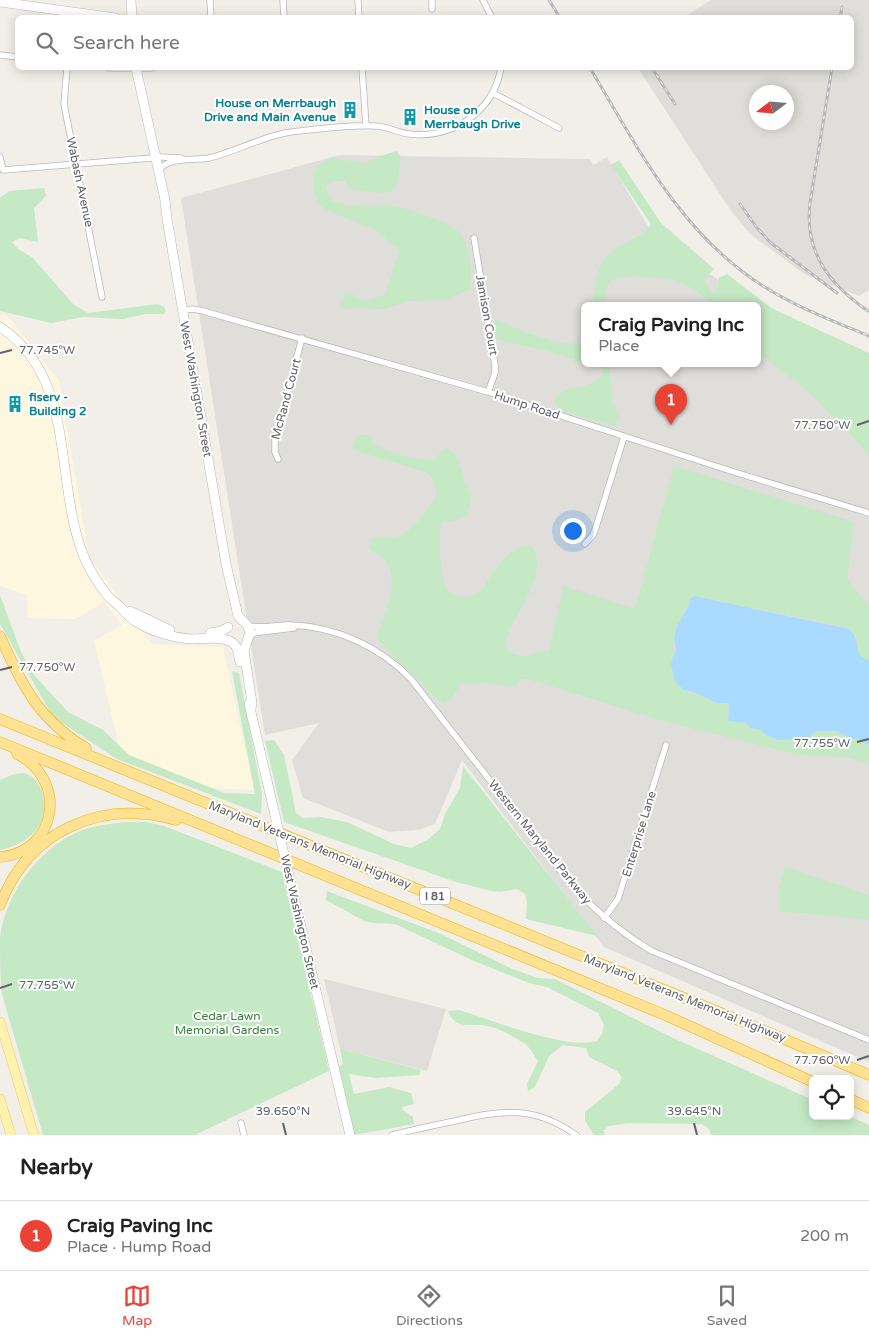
<!DOCTYPE html>
<meta charset="utf-8">
<style>
body{margin:0;font-family:"Varela Round",sans-serif;background:#f6f6f6;color:#222}
.controls{position:absolute;right:15px;bottom:15px;display:grid;overflow:hidden;border-radius:8px;box-shadow:0 2px 12px #0003}
.controls button{width:45px;height:45px;display:grid;place-items:center;padding:0;border:0;border-bottom:1px solid #e0e0e0;background:#fff;color:#222;font:25px sans-serif}
.compass{position:absolute;left:749px;top:85px;width:45px;height:45px;border-radius:50%;background:#fff;box-shadow:0 2px 12px #0003;rotate:254deg}
.you{position:absolute;left:572px;top:530px;width:18px;height:18px;margin:-12px;border:4px solid #fff;border-radius:50%;background:#1a73e8;box-shadow:0 0 0 8px #1a73e833}
.badge{display:grid;place-items:center;width:32px;height:32px;border-radius:50%;background:#ea4335;color:#fff;font-size:16px;font-weight:700}
.pin{position:absolute;translate:-50% -41px;filter:drop-shadow(0 1px 2px #0008)}
.pin::after{content:'';position:absolute;top:26px;width:18px;height:15px;background:inherit;clip-path:polygon(0 0,100% 0,50% 100%)}
.popup{position:absolute;left:581px;top:302px;width:180px;height:65px;box-sizing:border-box;display:grid;place-content:center;border-radius:8px;background:#fff;filter:drop-shadow(0 1px 4px #0005);font-size:16px;white-space:nowrap;color:#767676}
.popup b{font-size:19px;color:#222}
.popup::after{content:'';position:absolute;left:50%;top:100%;margin-left:-10px;border:10px solid transparent;border-top-color:#fff}
.list{margin:0;padding:0;list-style:none}
h2{display:flex;justify-content:space-between;align-items:center;height:65px;margin:0;padding:0 20px;font-size:21px}
h2 small{font-size:16px;font-weight:400;color:#767676}
.list li{display:grid;grid-template-columns:32px 1fr auto;gap:15px;align-items:center;box-sizing:border-box;height:70px;padding:0 20px;border-top:1px solid #e0e0e0}
.list b{display:block;font-size:19px;white-space:nowrap}
.list p{margin:0;font-size:16px;white-space:nowrap;color:#767676}
.list em{font-size:16px;font-style:normal;color:#767676}
.icon{flex:none;width:28px;height:28px;fill:none;stroke:currentColor;stroke-width:2;stroke-linecap:round;stroke-linejoin:round}
.map{position:relative;flex:none;width:869px;height:1135px;overflow:hidden}
.search{position:absolute;background:#fff;box-shadow:0 2px 12px #0003;left:15px;right:15px;top:15px;height:55px;display:flex;align-items:center;gap:12px;box-sizing:border-box;padding:0 18px;border-radius:8px;color:#767676;font-size:19px}
.sheet{height:135px;background:#fff}
nav{display:flex;justify-content:space-around;align-items:center;box-sizing:border-box;height:70px;border-top:1px solid #e0e0e0;background:#fff;font-size:14px;color:#767676}
nav a{display:grid;justify-items:center;gap:2px}
nav .on{color:#ea4335}
.map>svg:first-child{display:block}
.commercial{fill:#fef7e0}
.industrial{fill:#e0deda;fill-rule:evenodd}
.green{fill:#c5e8c5}
.water{fill:#aadaff}
.lines{fill:none;stroke-linecap:round;stroke-linejoin:round}
.street-casing{stroke:#b5b8bc;stroke-width:7}
.secondary-casing{stroke:#b6babf;stroke-width:10}
.primary-casing{stroke:#f2c960;stroke-width:10}
.highway-casing{stroke:#f9ab00;stroke-width:11}
.street{stroke:#fff;stroke-width:5.5}
.secondary{stroke:#fff;stroke-width:9}
.primary{stroke:#fff2af;stroke-width:9}
.highway{stroke:#fde293;stroke-width:10}
.rail-casing{stroke:#b6b7b8;stroke-width:3}
.rail{stroke:#fff;stroke-width:1;stroke-dasharray:4;stroke-linecap:butt}
.secondary-bridge-casing{stroke:#b6babf;stroke-width:10;stroke-linecap:butt}
.secondary-bridge{stroke:#fff;stroke-width:9}
.ticks{fill:none;stroke:#5f6368;stroke-width:2}
.labels{text-anchor:middle;stroke-width:4;stroke-linejoin:round;paint-order:stroke}
.shield{fill:#fff;stroke:#8f9295;stroke-width:1}
.shield-label{font-size:11px;font-weight:bold;fill:#5f6368}
.culture-label{font-size:12px;font-weight:bold;fill:#0d838f;stroke:#fff;text-anchor:start}
.street-label{font-size:12px;fill:#5f6368;stroke:#fff}
.park-label{font-size:12px;fill:#348238;stroke:#fff}
.ticks-label{font-size:12px;text-anchor:middle;fill:#5f6368;stroke:#fff;stroke-width:4;stroke-linejoin:round;paint-order:stroke}
</style>
<div class="map">
<svg width="869" height="1135" viewBox="0 0 869 1135">
<rect width="100%" height="100%" fill="#f1efe8"/>
<!-- commercial -->
<path class="commercial" d="M0,315L8,316L59,381L89,556L152,644L223,647L254,790L204,788L120,751L94,641L122,625L104,602L75,619L28,618L27,595L0,586Z"/>
<!-- industrial -->
<path class="industrial" d="M711,0H869V290L859,296L806,275L750,234L731,211L638,68H852V18L684,17ZM756,92H786V122H756Z
M340,155L590,159L593,165L607,157L656,240L790,325L869,410V1062L604,947L462,760L435,824L418,830L389,832L303,798L292,760L319,723L265,735L181,198ZM585,306H757V364H585Z
M324,979L446,1009L427,1071L340,1049Z"/>
<!-- green -->
<path class="green" d="M397,151L401,158L397,184L393,191L384,193L351,190L345,181H333L326,186C327,192 329,199 335,202C346,207 376,205 389,206C403,207 417,212 430,217C437,220 445,222 451,226C471,237 473,269 470,289L444,300L409,301L384,309L352,308L343,310L342,303L345,293L354,295L361,300H370L386,294L399,251L378,231L328,211C326,209 323,208 321,206C314,199 310,175 317,167C321,163 327,161 331,158L365,163L389,153Z
M619,160L661,223L714,269L704,279L713,294L718,287L719,278L727,274L773,309L869,353V454L814,397L757,351V306H713L696,290L673,279L629,276L611,280L606,289L604,306H592C595,290 595,272 605,258C616,243 644,239 651,224L611,165Z
M44,188L46,196L34,208L38,242L20,238L12,242L18,249L33,258L73,304L88,313L158,304L164,307L166,311L164,314H146L123,319L83,317L51,323L0,311V198L9,191Z
M494,319C517,328 561,350 585,342V364L548,351L494,339Z
M597,364H609L612,394L619,420L614,426L558,410L555,401C564,385 572,391 587,385C593,383 599,378 604,374L601,366Z
M360,435H370C371,437 371,440 373,442C380,453 422,461 435,460L440,453L448,448L455,454L459,463L471,497L470,507L466,515L458,519L441,523C438,539 440,580 449,593C457,595 467,599 475,595C482,592 486,583 490,577C499,563 513,545 531,545C549,567 522,606 511,627C508,633 507,640 505,646C518,665 531,651 549,651L563,586L635,609L674,466L854,522L847,579L869,606V661L858,654L856,640L839,626L694,596L690,599L674,641V653L684,690L717,703H728V721L747,723L754,729H759L766,735L813,733L816,731H837L852,738L858,739L869,745V763L847,757L800,755L670,723L528,679H520L515,687L488,683L461,684L451,699L443,703C432,697 426,686 417,678C404,666 391,655 379,641L378,633C385,612 401,580 385,560C381,555 374,552 369,549V540C380,535 385,539 396,537C411,533 430,508 437,495L433,478L425,472L351,449L354,441Z
M0,595L21,652L34,675L68,712L103,730L129,755L224,793L255,794L232,671L239,673L262,794L261,814L117,759L59,721L52,715L0,624Z
M274,740L284,755L296,813L303,818L320,817L347,822L394,844L411,848L427,840L440,829L446,812L460,788L463,766L597,936L526,919L527,902L525,894L517,889L500,892L491,891L456,882L284,822L265,741Z
M23,773C36,777 40,783 43,795C50,828 28,843 0,850V780L14,774Z
M125,822H146L164,826L282,872L329,1071L195,1135H43L2,994C0,976 0,956 0,937C6,892 40,846 83,830C97,825 111,824 125,822Z
M785,867L869,895V920L804,913L779,912V888Z
M327,891L441,934L510,968L537,978L555,979L673,1038L813,1100V1116H849L869,1125V1135H711L709,1129L702,1124L627,1123L609,1126L603,1131L605,1135H594L585,1121V1112L618,1085L622,1078L617,1071L589,1057L586,1048L563,1045L549,1056L535,1087L528,1091L527,1084L538,1061C535,1057 533,1052 529,1048C522,1040 499,1028 488,1026C472,1022 457,1032 448,1011L459,1010C491,1020 566,1050 597,1041L602,1034L604,1025L598,1013L547,987L529,983L474,961L395,924L373,923L364,921L326,900Z
M340,1049L421,1070L419,1075L376,1078L349,1074L354,1094L389,1087L411,1093L414,1104L402,1107L403,1110L413,1117L414,1124L354,1135L339,1067L343,1064Z"/>
<!-- water -->
<path class="water" d="M694,596L849,629C857,636 857,645 859,655L869,661V745L858,739H852L837,731H816L810,737L805,739L779,740L766,735L759,729L750,728L747,723L728,721L729,705L728,703H717L693,692L684,690L675,682L671,664L676,648L674,641L676,628L689,605L690,599Z"/>
<g class="lines">
<!-- street casing -->
<g class="street-casing">
<path id="street" d="M210,0L211,18
M283,0L284,18
M358,0L359,18
M432,0V9
M483,0L492,18
M0,55L18,57
M67,68L64,104L102,297
M109,68H152
M362,68L366,126
M493,93L559,128
M156,155L161,157L181,158
M0,157L3,170L152,158
M159,170C170,156 193,161 209,158C239,151 268,133 300,131C325,128 351,125 376,126C387,126 398,133 409,134C453,139 493,112 501,68
M474,238L495,365V373L488,392
M183,310L193,309L203,311L488,392L734,472L869,513
M278,459L275,452V439L302,338
M585,544L593,535L596,527L624,437
M247,625C261,630 277,624 292,625C337,627 380,647 411,679L562,873C588,905 616,930 652,951L869,1040
M249,637L254,633L260,632L294,628
M604,918L618,899L666,745
M241,1123L244,1135
M392,1135C413,1130 434,1125 455,1121C502,1110 534,1105 576,1135"/>
</g>
<!-- secondary casing -->
<g class="secondary-casing">
<path id="secondary" d="M131,0L132,18
M0,2L116,18
M136,68L165,200L167,219L226,564L238,616L247,625L250,632L244,651L252,703L251,708
M0,327C75,376 55,475 81,549C87,566 96,581 107,595C111,600 117,603 121,608C127,615 130,618 138,623C153,632 174,638 192,639C206,639 217,636 230,641
M130,611L170,630
M210,633L222,631L228,627
M233,643L237,648L240,662
M249,704L275,815
M288,872L350,1135"/>
</g>
<!-- primary casing -->
<g class="primary-casing">
<path id="primary" d="M0,1022L34,1135
M0,1099L11,1135"/>
</g>
<!-- highway casing -->
<g class="highway-casing">
<path id="highway" d="M0,636C21,684 39,720 86,748
M0,719L758,1028L869,1075
M0,742L665,1015L813,1082
M0,857C58,852 68,779 17,754
M0,905C29,830 101,799 176,820
M850,1099L869,1108"/>
</g>
<!-- street -->
<use href="#street" class="street"/>
<!-- secondary -->
<use href="#secondary" class="secondary"/>
<!-- primary -->
<use href="#primary" class="primary"/>
<!-- highway -->
<use href="#highway" class="highway"/>
<!-- rail casing -->
<g class="rail-casing">
<path id="rail" d="M549,0L560,18
M840,18L842,7
M590,68C638,148 681,234 763,286C796,307 833,321 869,336
M652,68L675,104
M832,68L810,203C804,252 829,284 868,311
M740,204L757,228L771,243L837,293"/>
</g>
<!-- rail -->
<use href="#rail" class="rail"/>
<!-- secondary-bridge casing -->
<g class="secondary-bridge-casing">
<path id="secondary-bridge" d="M275,815L288,872"/>
</g>
<!-- secondary-bridge -->
<use href="#secondary-bridge" class="secondary-bridge"/>
</g>
<!-- ticks -->
<path class="ticks" d="M0,353L12,350M857,425L869,421M0,670L12,667M857,742L869,739M0,988L12,984M857,1060L869,1056M283,1123L286,1135M694,1123L697,1135"/>
<!-- icons -->
<defs>
<g id="building-bare" transform="scale(1.35)"><path d="M-4-6H4V6H1V3H-1V6H-4ZM-2.5-4.3h1.7v1.8h-1.7ZM.8-4.3h1.7v1.8H.8ZM-2.5-1h1.7V.8h-1.7ZM.8-1h1.7V.8H.8Z" fill="#0f9aa8" stroke="#fff" stroke-width="2.5" paint-order="stroke"/></g>
</defs>
<g fill-rule="evenodd">
<use href="#building-bare" x="350" y="110"/>
<use href="#building-bare" x="410" y="117"/>
<use href="#building-bare" x="15" y="404"/>
</g>
<g class="labels">
<!-- shield labels -->
<rect class="shield" x="420" y="887.5" width="30" height="17" rx="4"/>
<g class="shield-label">
<text x="435" y="900">I 81</text>
</g>
<!-- culture labels -->
<g class="culture-label">
<text x="336" y="107" text-anchor="end">House on Merrbaugh<tspan x="336" dy="14">Drive and Main Avenue</tspan></text>
<text x="424" y="114">House on<tspan x="424" dy="14">Merrbaugh Drive</tspan></text>
<text x="29" y="401">fiserv -<tspan x="29" dy="14">Building 2</tspan></text>
</g>
<!-- street labels -->
<g class="street-label">
<text transform="translate(80 182) rotate(78)" y="4">Wabash Avenue</text>
<text transform="translate(487 315) rotate(80)" y="4">Jamison Court</text>
<text transform="translate(196 389) rotate(80)" y="4">West Washington Street</text>
<text transform="translate(286 399) rotate(-75)" y="4">McRand Court</text>
<text transform="translate(527 405) rotate(18)" y="4">Hump Road</text>
<text transform="translate(639 834) rotate(-73)" y="4">Enterprise Lane</text>
<text transform="translate(540 842) rotate(51)" y="4">Western Maryland Parkway</text>
<text transform="translate(310 845) rotate(22)" y="4">Maryland Veterans Memorial Highway</text>
<text transform="translate(300 922) rotate(77)" y="4">West Washington Street</text>
<text transform="translate(685 998) rotate(22)" y="4">Maryland Veterans Memorial Highway</text>
</g>
<!-- park labels -->
<g class="park-label">
<text x="227" y="1020">Cedar Lawn<tspan x="227" dy="14">Memorial Gardens</tspan></text>
</g>
</g>
<g class="ticks-label">
<text x="47" y="354">77.745°W</text>
<text x="822" y="429">77.750°W</text>
<text x="47" y="671">77.750°W</text>
<text x="822" y="747">77.755°W</text>
<text x="47" y="989">77.755°W</text>
<text x="822" y="1064">77.760°W</text>
<text x="283" y="1115">39.650°N</text>
<text x="694" y="1115">39.645°N</text>
</g>
</svg>
<div class="controls">
<button><svg class="icon" aria-label="locate" viewBox="0 0 24 24"><circle cx="12" cy="12" r="6"/><path d="M12 2v4M12 18v4M2 12h4M18 12h4"/></svg></button>
</div>
<svg class="compass" viewBox="-18 -18 36 36"><path d="M0-13l5 13h-10z" fill="#e53935"/><path d="M0 13l5-13h-10z" fill="#767676"/></svg>
<div class="you"></div>
<div class="pin badge" style="left:671px;top:425px">1</div>
<div class="popup"><b>Craig Paving Inc</b>Place</div>
<div class="search"><svg class="icon" aria-label="search" viewBox="0 0 24 24"><circle cx="10" cy="10" r="6"/><path d="M15 15l6 6"/></svg>Search here</div>
</div>
<section class="sheet">
<h2>Nearby<small></small></h2>
<ul class="list">
<li><span class="badge">1</span><div><b>Craig Paving Inc</b><p>Place · Hump Road</p></div><em>200 m</em></li>
</ul>
</section>
<nav>
<a class="on"><svg class="icon" aria-label="map" viewBox="0 0 24 24"><path d="M3 6l6-2 6 2 6-2v14l-6 2-6-2-6 2zM9 4v14M15 6v14"/></svg>Map</a>
<a><svg class="icon" aria-label="directions" viewBox="0 0 24 24"><path d="M12 3l9 9-9 9-9-9zM9 14v-3h6M13 9l2 2-2 2"/></svg>Directions</a>
<a><svg class="icon" aria-label="saved" viewBox="0 0 24 24"><path d="M7 4h10v16l-5-4-5 4z"/></svg>Saved</a>
</nav>
